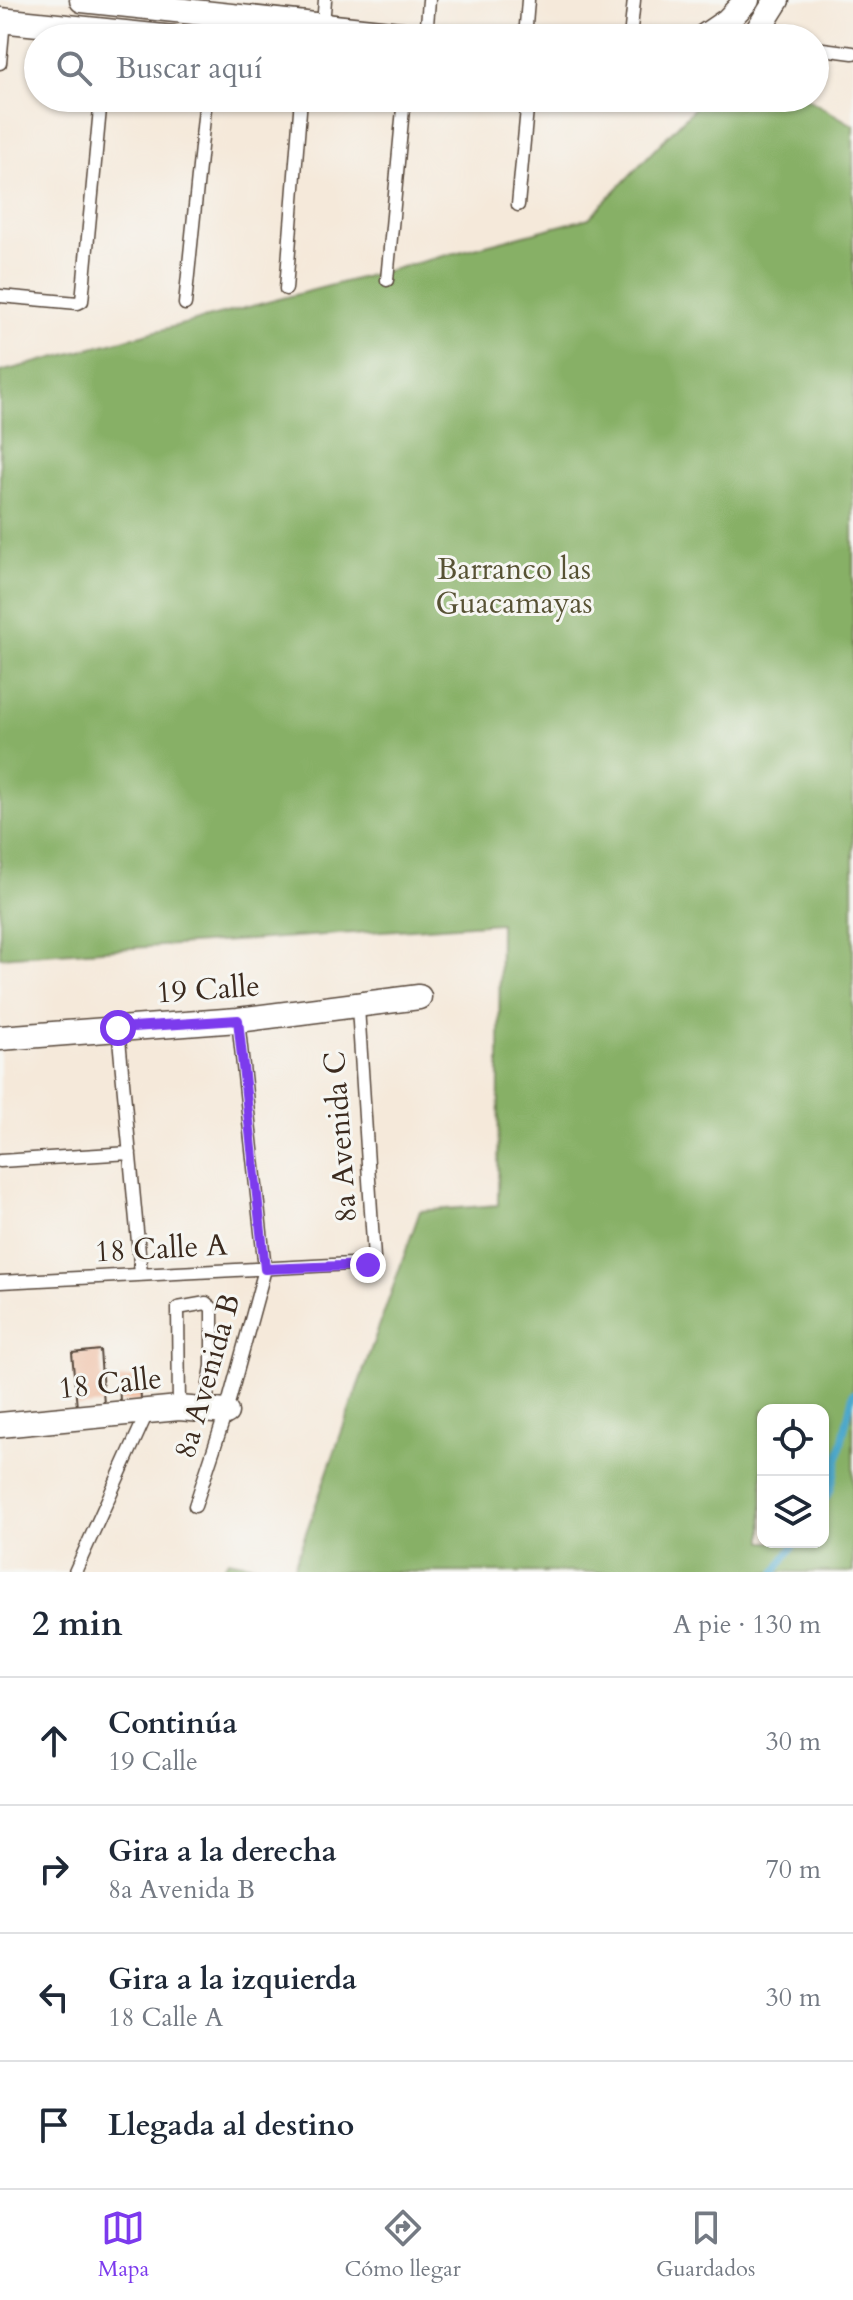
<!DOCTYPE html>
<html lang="es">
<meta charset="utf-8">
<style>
body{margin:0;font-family:Cardo,serif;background:#f6f6f7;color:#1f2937}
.controls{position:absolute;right:24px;bottom:24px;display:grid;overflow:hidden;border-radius:16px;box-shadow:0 2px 6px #0004}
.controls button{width:72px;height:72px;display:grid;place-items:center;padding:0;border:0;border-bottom:2px solid #e0e1e3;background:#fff;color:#1f2937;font:40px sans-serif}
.stop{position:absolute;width:24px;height:24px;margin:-18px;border:6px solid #7c3aed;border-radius:50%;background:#fff}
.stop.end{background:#7c3aed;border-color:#fff;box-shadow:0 2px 8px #0008}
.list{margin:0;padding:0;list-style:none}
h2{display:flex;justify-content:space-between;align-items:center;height:104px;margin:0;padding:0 32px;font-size:34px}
h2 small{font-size:26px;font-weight:400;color:#747a83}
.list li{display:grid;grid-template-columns:52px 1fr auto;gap:24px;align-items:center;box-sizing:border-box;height:128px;padding:0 32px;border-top:2px solid #e0e1e3}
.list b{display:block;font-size:30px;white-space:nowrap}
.list p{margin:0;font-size:26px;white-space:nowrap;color:#747a83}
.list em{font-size:26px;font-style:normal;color:#747a83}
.icon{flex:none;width:44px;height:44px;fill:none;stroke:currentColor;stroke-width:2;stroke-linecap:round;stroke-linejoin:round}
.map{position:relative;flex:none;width:853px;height:1572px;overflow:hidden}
.search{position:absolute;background:#fff;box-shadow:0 2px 6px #0004;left:24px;right:24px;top:24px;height:88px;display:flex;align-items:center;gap:20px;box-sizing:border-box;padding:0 28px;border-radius:44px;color:#747a83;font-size:30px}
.sheet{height:616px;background:#fff}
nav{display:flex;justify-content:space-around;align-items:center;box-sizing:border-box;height:112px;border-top:2px solid #e0e1e3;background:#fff;font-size:22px;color:#747a83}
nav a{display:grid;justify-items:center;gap:4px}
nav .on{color:#7c3aed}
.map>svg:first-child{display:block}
.forest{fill:#87b066;stroke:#616d42;stroke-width:2;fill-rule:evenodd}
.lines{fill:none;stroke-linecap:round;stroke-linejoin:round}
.stream{stroke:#4ea8cb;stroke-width:7}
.building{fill:#eda884}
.lane-casing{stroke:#57473a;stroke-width:15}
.street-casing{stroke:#57473a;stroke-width:27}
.lane{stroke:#fff;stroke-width:12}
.street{stroke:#fff;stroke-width:24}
.route{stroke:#7c3aed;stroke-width:10}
.labels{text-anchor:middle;stroke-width:6;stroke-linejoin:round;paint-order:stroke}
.park-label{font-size:30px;fill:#575234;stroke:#f6f6f2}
.street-label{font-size:30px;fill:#3b2a1e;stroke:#f6f6f2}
</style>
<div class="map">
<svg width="853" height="1572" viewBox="0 0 853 1572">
<rect width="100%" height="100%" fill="#f6f6f2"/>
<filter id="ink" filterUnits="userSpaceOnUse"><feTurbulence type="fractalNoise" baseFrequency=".0125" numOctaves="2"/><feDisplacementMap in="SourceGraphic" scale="16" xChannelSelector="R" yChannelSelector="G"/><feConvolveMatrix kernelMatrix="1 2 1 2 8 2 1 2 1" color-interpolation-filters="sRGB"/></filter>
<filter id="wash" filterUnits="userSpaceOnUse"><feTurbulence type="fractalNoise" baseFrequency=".006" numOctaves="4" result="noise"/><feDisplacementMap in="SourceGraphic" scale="32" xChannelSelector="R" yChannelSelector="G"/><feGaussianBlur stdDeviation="1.8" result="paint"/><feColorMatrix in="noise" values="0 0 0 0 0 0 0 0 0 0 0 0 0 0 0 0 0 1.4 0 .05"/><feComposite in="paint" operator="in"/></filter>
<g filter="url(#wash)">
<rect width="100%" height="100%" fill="#f5e9da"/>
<!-- forest -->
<path class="forest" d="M707,98H806L853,125V1572H221L228,1560L292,1572L420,1211L498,1205L500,923L0,957V372L589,218L701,101ZM763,1410H823V1542H763Z"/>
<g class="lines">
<!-- stream -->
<path class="stream" d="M823,1502L831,1490L853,1393
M775,1572L796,1542"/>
</g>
<g id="blocks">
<!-- building -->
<path class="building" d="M100,1350L104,1404L77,1407L72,1353Z
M140,1377L141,1401L120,1402L119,1379Z"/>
</g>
</g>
<g filter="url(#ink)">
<use href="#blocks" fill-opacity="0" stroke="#57473a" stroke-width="2"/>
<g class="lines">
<!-- lane casing -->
<g class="lane-casing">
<path id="lane" d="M323,25L325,0
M426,37L429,0
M525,38L528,0
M630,38L634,0
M815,48L853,53
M0,63L4,20
M518,205L528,98
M387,280L404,98
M286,289L301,98
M0,296L78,303L82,301L101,98
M185,304L206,98
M118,1028L141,1274
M0,1161L130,1153
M0,1282L371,1263L374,1258L358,1007
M179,1408L178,1308L206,1303L212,1308V1366L205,1410
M195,1506L226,1412L265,1269L238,1020
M75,1572L147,1413"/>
</g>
<!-- street casing -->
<g class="street-casing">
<path id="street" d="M82,0L437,38
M0,20L173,38
M702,38L727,21L747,0
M750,38L755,35L777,0
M0,1038L238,1020L419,997
M0,1425L179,1408L226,1412"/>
</g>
<!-- lane -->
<use href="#lane" class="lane"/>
<!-- street -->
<use href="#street" class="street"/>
</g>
</g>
<g class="lines" filter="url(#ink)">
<!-- route -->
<path class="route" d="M118,1028L238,1020L265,1269L368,1265"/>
</g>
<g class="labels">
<!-- park labels -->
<g class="park-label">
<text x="514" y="579">Barranco las<tspan x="514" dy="34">Guacamayas</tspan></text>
</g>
<!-- street labels -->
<g class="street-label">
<text transform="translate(208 989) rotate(-4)" y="10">19 Calle</text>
<text transform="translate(340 1137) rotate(-94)" y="10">8a Avenida C</text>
<text transform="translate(161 1248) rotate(-3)" y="10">18 Calle A</text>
<text transform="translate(207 1376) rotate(-74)" y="10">8a Avenida B</text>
<text transform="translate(110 1383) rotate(-6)" y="10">18 Calle</text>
</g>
</g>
</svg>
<div class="controls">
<button><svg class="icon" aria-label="locate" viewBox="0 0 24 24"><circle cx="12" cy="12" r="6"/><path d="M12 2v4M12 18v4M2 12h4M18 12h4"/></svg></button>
<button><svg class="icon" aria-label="layers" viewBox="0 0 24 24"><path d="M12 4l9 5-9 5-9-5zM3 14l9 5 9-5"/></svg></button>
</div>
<div class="stop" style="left:118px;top:1028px"></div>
<div class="stop end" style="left:368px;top:1265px"></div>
<div class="search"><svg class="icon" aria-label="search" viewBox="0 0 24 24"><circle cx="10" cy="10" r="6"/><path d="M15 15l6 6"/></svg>Buscar aquí</div>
</div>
<section class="sheet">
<h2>2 min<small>A pie · 130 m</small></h2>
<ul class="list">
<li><svg class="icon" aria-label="ahead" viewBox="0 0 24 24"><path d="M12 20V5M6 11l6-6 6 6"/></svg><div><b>Continúa</b><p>19 Calle</p></div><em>30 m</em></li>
<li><svg class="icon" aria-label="right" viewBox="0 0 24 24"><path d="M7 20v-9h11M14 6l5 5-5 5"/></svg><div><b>Gira a la derecha</b><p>8a Avenida B</p></div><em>70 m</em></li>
<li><svg class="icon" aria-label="left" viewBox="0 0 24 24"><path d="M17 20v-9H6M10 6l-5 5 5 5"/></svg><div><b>Gira a la izquierda</b><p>18 Calle A</p></div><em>30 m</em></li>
<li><svg class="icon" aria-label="arrive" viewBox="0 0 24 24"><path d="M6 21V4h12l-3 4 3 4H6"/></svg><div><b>Llegada al destino</b></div></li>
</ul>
</section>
<nav>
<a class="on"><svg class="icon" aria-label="map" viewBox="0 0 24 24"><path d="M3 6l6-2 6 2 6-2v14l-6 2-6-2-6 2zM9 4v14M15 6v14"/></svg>Mapa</a>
<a><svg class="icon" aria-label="directions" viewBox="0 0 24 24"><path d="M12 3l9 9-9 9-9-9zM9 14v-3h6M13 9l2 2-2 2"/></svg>Cómo llegar</a>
<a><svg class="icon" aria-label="saved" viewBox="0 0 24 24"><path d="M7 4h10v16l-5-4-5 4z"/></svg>Guardados</a>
</nav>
